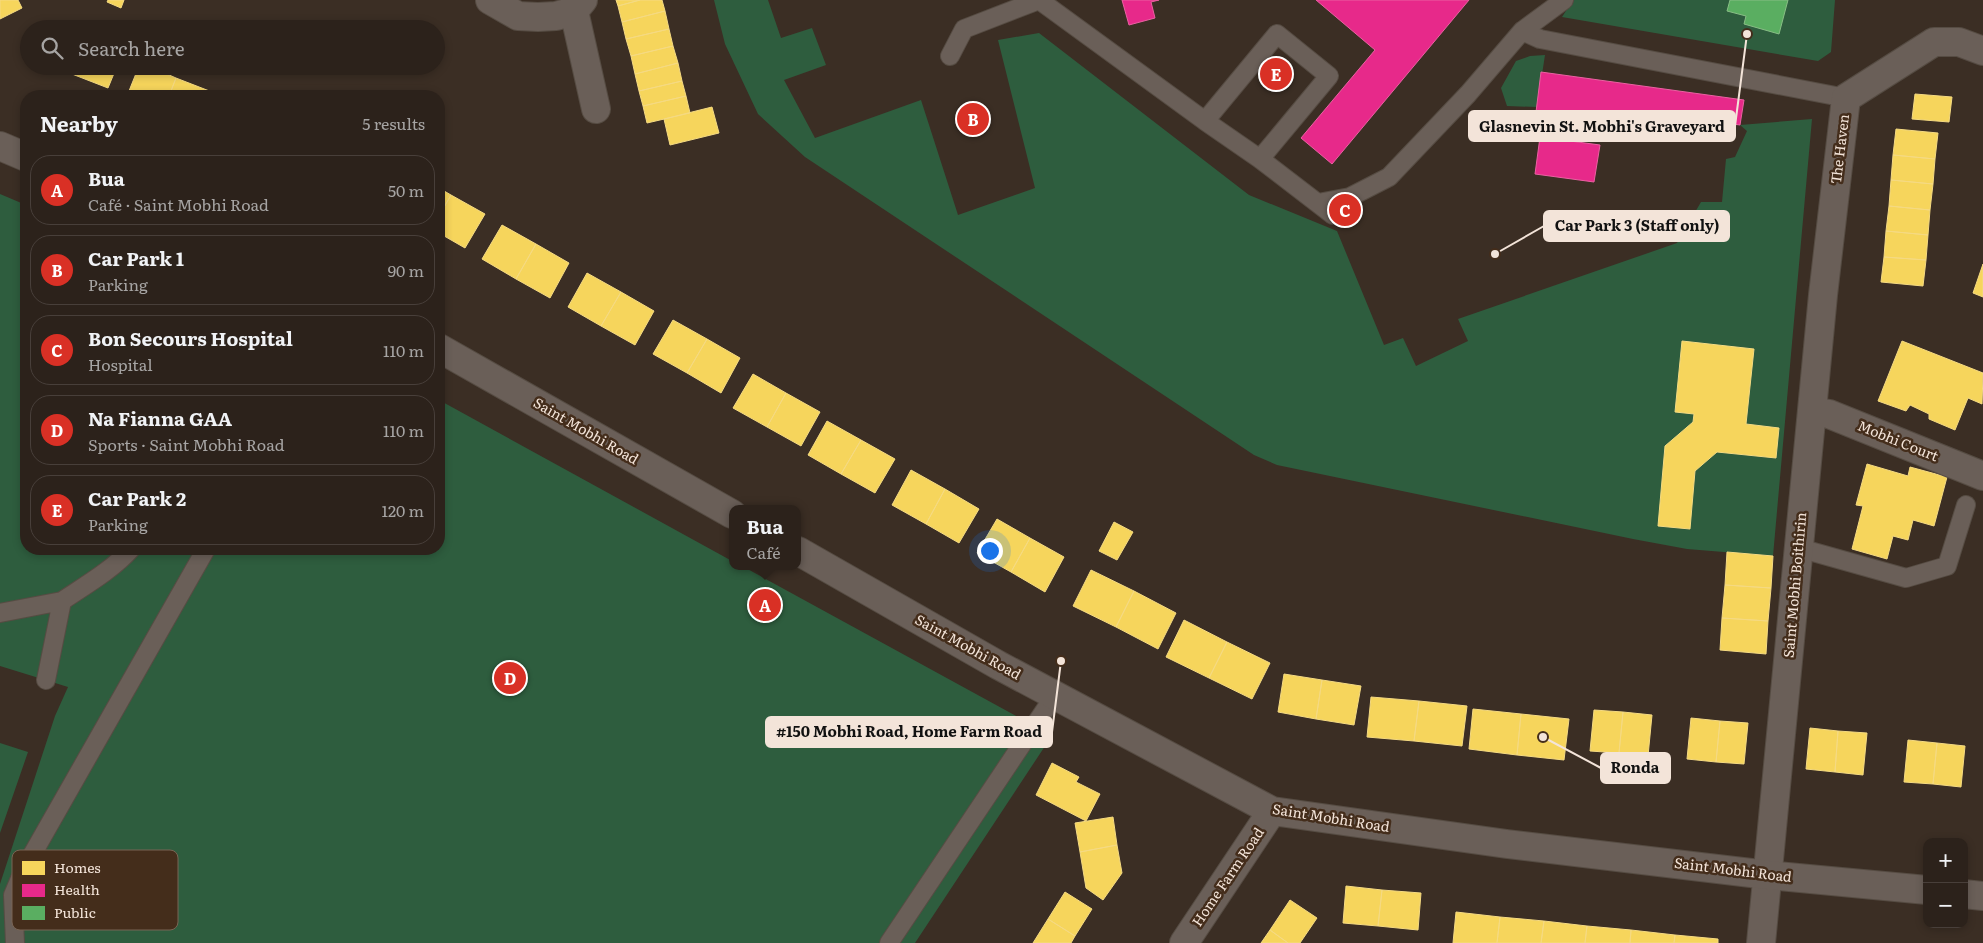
<!DOCTYPE html>
<meta charset="utf-8">
<style>
body{margin:0;font-family:Literata,serif;background:#382f28;color:#f1f3f6}
.controls{position:absolute;right:15px;bottom:15px;display:grid;overflow:hidden;border-radius:10px;box-shadow:0 2px 8px #0003}
.controls button{width:45px;height:45px;display:grid;place-items:center;padding:0;border:0;border-bottom:1px solid #483f3a;background:#2c221b;color:#f1f3f6;font:25px sans-serif}
.you{position:absolute;left:989px;top:550px;width:18px;height:18px;margin:-12px;border:4px solid #fff;border-radius:50%;background:#1a73e8;box-shadow:0 0 0 8px #1a73e833}
.badge{display:grid;place-items:center;width:32px;height:32px;border-radius:50%;background:#d93025;color:#fff;font-size:16px;font-weight:700}
.pin{position:absolute;translate:-50% -50%;border:2px solid #fff;box-shadow:0 1px 5px #0006}
.popup{position:absolute;left:729px;top:505px;width:72px;height:65px;box-sizing:border-box;display:grid;place-content:center;border-radius:10px;background:#2c221b;filter:drop-shadow(0 1px 4px #0005);font-size:16px;white-space:nowrap;color:#a6a4a3}
.popup b{font-size:19px;color:#f1f3f6}
.popup::after{content:'';position:absolute;left:50%;top:100%;margin-left:-10px;border:10px solid transparent;border-top-color:#2c221b}
.list{margin:0;padding:0;list-style:none}
h2{display:flex;justify-content:space-between;align-items:center;height:65px;margin:0;padding:0 20px;font-size:21px}
h2 small{font-size:16px;font-weight:400;color:#a6a4a3}
.list li{display:grid;grid-template-columns:32px 1fr auto;gap:15px;align-items:center;box-sizing:border-box;height:70px;margin:0 10px 10px;padding:0 10px;border:1px solid #483f3a;border-radius:20px}
.list b{display:block;font-size:19px;white-space:nowrap}
.list p{margin:0;font-size:16px;white-space:nowrap;color:#a6a4a3}
.list em{font-size:16px;font-style:normal;color:#a6a4a3}
.icon{flex:none;width:28px;height:28px;fill:none;stroke:currentColor;stroke-width:2;stroke-linecap:round;stroke-linejoin:round}
.map{position:relative;flex:none;width:1983px;height:943px;overflow:hidden}
.search{position:absolute;background:#2c221b;box-shadow:0 2px 8px #0003;left:20px;top:20px;width:425px;height:55px;display:flex;align-items:center;gap:12px;box-sizing:border-box;padding:0 18px;border-radius:28px;color:#a6a4a3;font-size:19px}
.panel{position:absolute;background:#2c221b;box-shadow:0 2px 8px #0003;left:20px;top:90px;width:425px;height:465px;border-radius:20px}
.map>svg:first-child{display:block}
.green{fill:#2e5d3e}
.homes{fill:#f6d55c;stroke:#f5da82}
.health{fill:#e7298a;stroke:#eb61a2}
.public{fill:#5aae61;stroke:#88be85}
.lines{fill:none;stroke-linecap:round;stroke-linejoin:round}
.lane-casing{stroke:#564c43;stroke-width:20}
.street-casing{stroke:#564c43;stroke-width:30}
.secondary-casing{stroke:#564c43;stroke-width:30}
.lane{stroke:#6a5f58;stroke-width:18}
.street{stroke:#6a5f58;stroke-width:28}
.secondary{stroke:#6a5f58;stroke-width:28}
.labels{text-anchor:middle;stroke-width:5;stroke-linejoin:round;paint-order:stroke}
.street-label{font-size:14px;fill:#f3e4d9;stroke:#442d1b}
.key{fill:#442d1b;stroke:#796454;stroke-width:1}
.key-label{font-size:14px;fill:#f3e4d9}
.leader{fill:none;stroke:#f3e4d9;stroke-width:2}
.callout-dot{fill:#f3e4d9;stroke:#442d1b;stroke-width:2}
.callout{fill:#f3e4d9;stroke:#f3e4d9;stroke-width:2}
.callout-label{font-size:15px;text-anchor:middle;font-weight:bold;fill:#111}
</style>
<div class="map">
<svg width="1983" height="943" viewBox="0 0 1983 943">
<rect width="100%" height="100%" fill="#3b2e24"/>
<!-- green -->
<path class="green" d="M714,0H768L781,38L812,28L826,65L784,80L815,138L921,100L958,215L1035,188L998,40L1039,33L1249,195L1337,231L1384,345L1403,338L1416,366L1468,341L1458,319L1677,243L1701,202H1722L1726,159L1735,157L1747,131L1740,125L1812,119L1773,556L1687,549L1633,539L1277,465L1254,455L805,157L758,114L725,44Z
M1573,0H1835L1831,52L1818,61L1562,17Z
M1545,55L1537,107L1507,106L1501,88L1516,61L1530,56Z
M0,194L26,205V549H439V400L732,561V566H742L1020,718L1051,737L915,943H0V884L55,716L68,687L0,666Z
M0,743L28,752L0,833Z"/>
<!-- homes -->
<path class="homes" d="M0,0H18L22,8L0,19Z
M108,0H124L121,8L107,2Z
M616,0H640L618,6Z
M640,0H662L665,11L622,22L618,6Z
M665,11L669,29L626,39L622,22Z
M51,22L67,29H49Z
M669,29L673,46L631,56L626,39Z
M673,46L678,63L635,74L631,56Z
M678,63L682,81L639,91L635,74Z
M54,66H75L72,74Z
M75,66H117L108,88L72,74Z
M139,66H149L176,78L169,96H127Z
M176,78L212,92L210,96H169Z
M682,81L686,96L643,106L639,91Z
M1915,94L1952,97L1949,122L1912,119Z
M686,96L690,113L647,123L643,106Z
M712,107L719,133L670,145L664,119Z
M1896,129L1938,133L1935,159L1893,155Z
M1893,155L1935,159L1933,184L1891,180Z
M1891,180L1933,184L1930,210L1889,206Z
M439,188L451,195L439,216Z
M451,195L485,214L465,248L439,233V216Z
M1889,206L1930,210L1928,235L1886,231Z
M502,225L536,244L516,279L482,259Z
M1886,231L1928,235L1926,260L1884,257Z
M536,244L569,263L550,298L516,279Z
M1884,257L1926,260L1923,286L1881,282Z
M1983,264V297L1973,293Z
M587,273L621,292L601,326L568,307Z
M621,292L654,311L635,345L601,326Z
M673,320L707,339L687,373L653,354Z
M707,339L740,358L721,393L687,373Z
M1682,341L1754,349L1746,424L1779,428L1776,458L1717,452L1695,471L1690,529L1658,526L1665,446L1693,422L1694,414L1675,412Z
M1902,341L1983,373L1982,404L1968,398L1955,430L1929,419V414L1910,405L1906,411L1878,401Z
M753,374L786,393L767,427L733,408Z
M786,393L820,412L801,446L767,427Z
M827,421L861,440L841,474L808,455Z
M861,440L895,459L875,493L841,474Z
M1867,464L1908,476L1910,467L1947,477L1934,526L1913,520L1908,540L1893,536L1887,559L1852,549L1863,506L1856,505Z
M911,470L945,489L926,524L892,505Z
M945,489L979,509L959,543L926,524Z
M997,519L1030,538L1011,572L977,553Z
M1114,522L1133,532L1117,560L1099,551Z
M1030,538L1064,557L1045,592L1011,572Z
M1727,552L1773,556L1771,588L1725,585Z
M1091,570L1134,591L1116,627L1073,606Z
M1725,585L1771,588L1768,621L1722,618Z
M1134,591L1176,613L1158,649L1116,627Z
M1722,618L1768,621L1766,654L1720,650Z
M1184,620L1227,642L1209,678L1166,657Z
M1227,642L1270,663L1252,699L1209,678Z
M1284,674L1322,680L1316,719L1278,712Z
M1322,680L1361,686L1354,725L1316,719Z
M1371,697L1419,701L1414,741L1367,737Z
M1419,701L1467,706L1462,746L1414,741Z
M1473,709L1521,714L1517,755L1469,749Z
M1594,710L1623,712L1619,753L1590,751Z
M1623,712L1652,715L1648,756L1619,753Z
M1521,714L1569,719L1564,760L1517,755Z
M1691,718L1720,721L1716,762L1687,759Z
M1720,721L1748,723L1744,764L1716,762Z
M1810,728L1838,731L1835,772L1806,769Z
M1838,731L1867,733L1863,775L1835,772Z
M1908,740L1937,743L1933,784L1904,782Z
M1937,743L1965,746L1961,787L1933,784Z
M1052,763L1079,777L1076,782L1100,794L1086,821L1036,795Z
M1113,817L1117,845L1080,852L1075,823Z
M1117,845L1122,873L1103,900L1086,888L1080,852Z
M1346,886L1382,890L1378,926L1343,923Z
M1382,890L1421,893L1418,930L1378,926Z
M1065,892L1092,909L1075,936L1048,919Z
M1290,900L1317,918L1300,943H1288L1270,930Z
M1456,912L1500,917L1497,943H1453Z
M1500,917L1544,921L1541,943H1497Z
M1048,919L1075,936L1071,943H1033Z
M1544,921L1587,926L1585,943H1541Z
M1587,926L1631,930L1630,943H1585Z
M1270,930L1288,943H1261Z
M1631,930L1675,935L1674,943H1630Z
M1675,935L1718,939V943H1674Z"/>
<!-- health -->
<path class="health" d="M1122,0H1159L1151,2L1155,18L1129,25Z
M1316,0H1469L1332,164L1301,138L1375,50Z
M1541,72L1744,100L1740,125L1700,119L1698,133L1536,112Z
M1540,137L1600,145L1594,182L1535,174Z"/>
<!-- public -->
<path class="public" d="M1730,0H1788L1779,34L1744,24L1746,16L1727,11Z"/>
<g class="lines">
<!-- lane casing -->
<g class="lane-casing">
<path id="lane" d="M1039,0L1205,121L1260,159L1333,215
M1522,31L1564,0
M950,56L964,29L1039,0
M1205,121L1277,34L1329,76L1260,159
M1318,203L1350,197L1389,177L1468,94L1522,31L1540,39L1846,98
M1799,548L1906,578L1947,566L1966,505
M0,613L62,601
M46,680L62,601C86,585 112,570 131,549
M15,943L13,895L24,869L206,549
M889,943L1055,695"/>
</g>
<!-- street casing -->
<g class="street-casing">
<path id="street" d="M490,0L518,16L538,17L556,16L574,11L583,0
M574,11L596,109
M1812,411L1829,414L1983,476
M1761,943L1823,295L1846,98L1934,42H1959L1983,51"/>
</g>
<!-- secondary casing -->
<g class="secondary-casing">
<path id="secondary" d="M0,146L26,157
M439,348L732,514
M798,551L998,665L1272,811L1507,844L1768,875L1927,890
M1964,894L1983,896
M1184,943L1272,811"/>
</g>
<!-- lane -->
<use href="#lane" class="lane"/>
<!-- street -->
<use href="#street" class="street"/>
<!-- secondary -->
<use href="#secondary" class="secondary"/>
</g>
<g class="labels">
<!-- street labels -->
<g class="street-label">
<text transform="translate(1840 149) rotate(-83)" y="5">The Haven</text>
<text transform="translate(586 431) rotate(30)" y="5">Saint Mobhi Road</text>
<text transform="translate(1898 441) rotate(22)" y="5">Mobhi Court</text>
<text transform="translate(1795 585) rotate(-85)" y="5">Saint Mobhi Boithirin</text>
<text transform="translate(968 647) rotate(29)" y="5">Saint Mobhi Road</text>
<text transform="translate(1331 818) rotate(9)" y="5">Saint Mobhi Road</text>
<text transform="translate(1733 870) rotate(7)" y="5">Saint Mobhi Road</text>
<text transform="translate(1228 877) rotate(-56)" y="5">Home Farm Road</text>
</g>
</g>
<!-- legend -->
<rect x="12" y="850" width="166" height="80" rx="8" class="key"/>
<rect x="22" y="861" width="23" height="14" fill="#f6d55c"/>
<rect x="22" y="884" width="23" height="13" fill="#e7298a"/>
<rect x="22" y="906" width="23" height="14" fill="#5aae61"/>
<g class="key-label">
<text x="54" y="873">Homes</text>
<text x="54" y="895">Health</text>
<text x="54" y="918">Public</text>
</g>
<!-- callouts -->
<path class="leader" d="M1747 34L1735 126M1495 254L1544 226M1061 661L1052 732M1543 737L1601 768"/>
<g class="callout-dot">
<circle cx="1747" cy="34" r="5"/>
<circle cx="1495" cy="254" r="5"/>
<circle cx="1061" cy="661" r="5"/>
<circle cx="1543" cy="737" r="5"/>
</g>
<g class="callout">
<rect x="1469" y="111" width="266" height="30" rx="5"/>
<rect x="1544" y="211" width="185" height="30" rx="5"/>
<rect x="766" y="717" width="286" height="30" rx="5"/>
<rect x="1601" y="753" width="69" height="30" rx="5"/>
</g>
<g class="callout-label">
<text x="1602" y="132">Glasnevin St. Mobhi's Graveyard</text>
<text x="1637" y="231">Car Park 3 (Staff only)</text>
<text x="909" y="737">#150 Mobhi Road, Home Farm Road</text>
<text x="1635" y="773">Ronda</text>
</g>
</svg>
<div class="controls">
<button>+</button>
<button>−</button>
</div>
<div class="you"></div>
<div class="pin badge" style="left:765px;top:605px">A</div>
<div class="popup"><b>Bua</b>Café</div>
<div class="pin badge" style="left:973px;top:119px">B</div>
<div class="pin badge" style="left:1345px;top:210px">C</div>
<div class="pin badge" style="left:510px;top:678px">D</div>
<div class="pin badge" style="left:1276px;top:74px">E</div>
<div class="search"><svg class="icon" aria-label="search" viewBox="0 0 24 24"><circle cx="10" cy="10" r="6"/><path d="M15 15l6 6"/></svg>Search here</div>
<section class="panel">
<h2>Nearby<small>5 results</small></h2>
<ul class="list">
<li><span class="badge">A</span><div><b>Bua</b><p>Café · Saint Mobhi Road</p></div><em>50 m</em></li>
<li><span class="badge">B</span><div><b>Car Park 1</b><p>Parking</p></div><em>90 m</em></li>
<li><span class="badge">C</span><div><b>Bon Secours Hospital</b><p>Hospital</p></div><em>110 m</em></li>
<li><span class="badge">D</span><div><b>Na Fianna GAA</b><p>Sports · Saint Mobhi Road</p></div><em>110 m</em></li>
<li><span class="badge">E</span><div><b>Car Park 2</b><p>Parking</p></div><em>120 m</em></li>
</ul>
</section>
</div>
